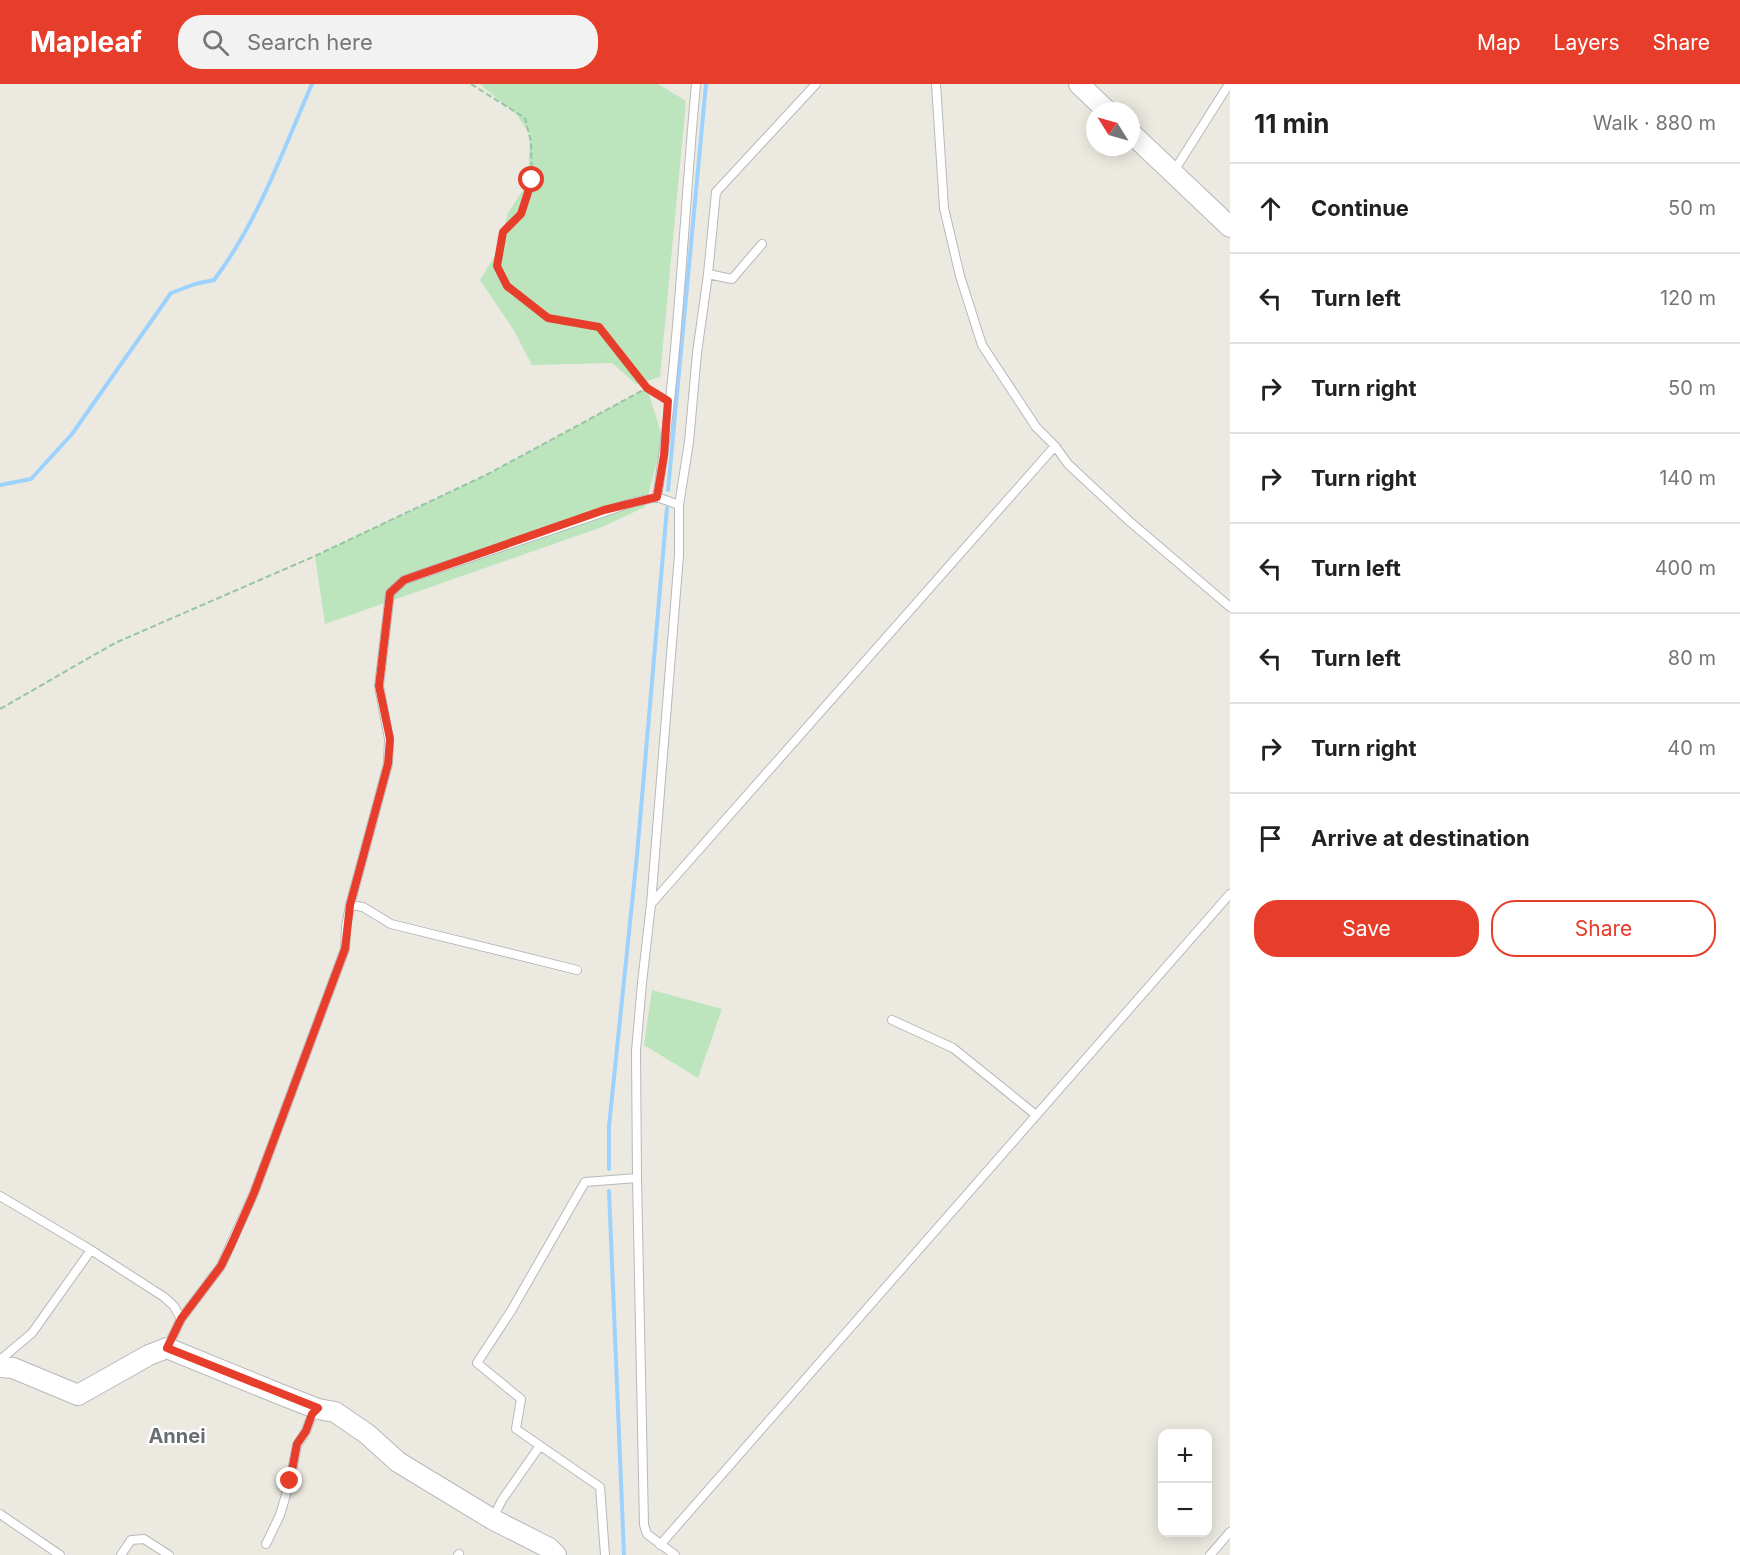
<!DOCTYPE html>
<meta charset="utf-8">
<style>
body{margin:0;font-family:Inter,sans-serif;background:#f2f2f2;color:#222}
.controls{position:absolute;right:18px;bottom:18px;display:grid;overflow:hidden;border-radius:12px;box-shadow:0 3px 15px #0003}
.controls button{width:54px;height:54px;display:grid;place-items:center;padding:0;border:0;border-bottom:2px solid #e0e0e0;background:#fff;color:#222;font:30px sans-serif}
.compass{position:absolute;left:1086px;top:18px;width:54px;height:54px;border-radius:50%;background:#fff;box-shadow:0 3px 15px #0003;rotate:307deg}
.stop{position:absolute;width:18px;height:18px;margin:-14px;border:4px solid #e73e2b;border-radius:50%;background:#fff}
.stop.end{background:#e73e2b;border-color:#fff;box-shadow:0 2px 6px #0008}
.list{margin:0;padding:0;list-style:none}
h2{display:flex;justify-content:space-between;align-items:center;height:78px;margin:0;padding:0 24px;font-size:26px}
h2 small{font-size:20px;font-weight:400;color:#767676}
.list li{display:grid;grid-template-columns:39px 1fr auto;gap:18px;align-items:center;box-sizing:border-box;height:90px;padding:0 24px;border-top:2px solid #e0e0e0}
.list b{display:block;font-size:22px;white-space:nowrap}
.list em{font-size:20px;font-style:normal;color:#767676}
.actions{display:flex;gap:12px;padding:18px 24px}
.actions a{flex:1;padding:14px 0;border:2px solid #e73e2b;border-radius:24px;text-align:center;font-size:21px;color:#e73e2b}
.actions .main{background:#e73e2b;color:#fff}
.icon{flex:none;width:33px;height:33px;fill:none;stroke:currentColor;stroke-width:2;stroke-linecap:round;stroke-linejoin:round}
.map{position:relative;flex:none;width:1230px;height:1471px;overflow:hidden}
header{display:flex;align-items:center;gap:36px;box-sizing:border-box;height:84px;padding:0 30px;background:#e73e2b;color:#fff}
header strong{font-size:28px}
nav{display:flex;gap:33px;margin-inline-start:auto;font-size:21px}
.search{width:420px;height:54px;background:#f2f2f2;display:flex;align-items:center;gap:15px;box-sizing:border-box;padding:0 21px;border-radius:24px;color:#767676;font-size:22px}
main{display:flex}
aside{flex:1;background:#fff}
.map>svg:first-child{display:block}
.green{fill:#bce4bd}
.lines{fill:none;stroke-linecap:round;stroke-linejoin:round}
.stream{stroke:#9ed2fe;stroke-width:4}
.service-casing{stroke:#b6b8bd;stroke-width:10}
.tertiary-casing{stroke:#b6b8bd;stroke-width:22}
.path{stroke:#95c5a4;stroke-width:2;stroke-dasharray:6 3;stroke-linecap:butt}
.service{stroke:#fff;stroke-width:8}
.tertiary{stroke:#fff;stroke-width:20}
.route{stroke:#e73e2b;stroke-width:8}
.labels{text-anchor:middle;stroke-width:4.5;stroke-linejoin:round;paint-order:stroke}
.quarter-label{font-size:20px;font-weight:bold;fill:#6a6e73;stroke:#fff}
</style>
<header>
<strong>Mapleaf</strong>
<div class="search"><svg class="icon" aria-label="search" viewBox="0 0 24 24"><circle cx="10" cy="10" r="6"/><path d="M15 15l6 6"/></svg>Search here</div>
<nav><a>Map</a><a>Layers</a><a>Share</a></nav>
</header>
<main>
<div class="map">
<svg width="1230" height="1471" viewBox="0 0 1230 1471">
<rect width="100%" height="100%" fill="#eceae0"/>
<!-- green -->
<path class="green" d="M480,0H658L686,17L660,293L636,300L612,279L532,281L513,245L480,196L497,168L508,129L528,98L530,51L517,31Z
M647,304L663,355L645,423L602,443L325,540L315,472L488,390Z
M652,906L722,925L698,994L644,961Z"/>
<g class="lines">
<!-- stream -->
<path class="stream" d="M0,401L31,395L72,350L171,209L195,200L214,196C258,138 283,66 312,0
M668,406L706,0
M609,1085V1042L637,771L667,424
M609,1107L624,1471"/>
<!-- service casing -->
<g class="service-casing">
<path id="service" d="M936,0L944,124L960,192L982,261L1036,343L1055,362L1068,380L1128,436L1230,523
M1174,87L1229,0
M762,160L732,195L708,190L716,108L816,0
M657,413C679,277 683,137 696,0
M651,820L1055,362
M577,886L391,840L363,823L350,821L388,680L389,655L379,602L390,509L404,496L631,419L657,413L679,421
M892,936L953,964L1036,1031
M0,1112L91,1166L164,1213L174,1222L181,1235L168,1262
M181,1235L221,1182L254,1109L345,865L346,843L350,821
M0,1276L32,1249L91,1166
M0,1430L60,1471
M493,1434L502,1416L539,1363
M266,1460L280,1431L290,1397L297,1361L306,1347L312,1331L317,1326
M660,1461L1230,810
M121,1471L131,1456L144,1455L169,1471
M458,1471L459,1470
M605,1471L600,1403L516,1345L521,1315L477,1279L511,1227L585,1098L637,1094
M675,1471L647,1450L644,1441L637,1094L636,967L642,899L651,820L679,471V421L689,358L697,269L708,190
M1210,1471L1230,1448"/>
</g>
<!-- tertiary casing -->
<g class="tertiary-casing">
<path id="tertiary" d="M1079,0L1107,27
M1131,49L1230,143
M0,1283L13,1284L78,1311L149,1271L167,1264L282,1311L318,1325L335,1328L367,1350L398,1378L492,1435L549,1464L556,1471"/>
</g>
<!-- path -->
<path class="path" d="M471,0L525,34L531,58L532,96L521,130L503,149L497,182L507,202L548,234L599,243L647,304L661,313
M0,625L115,559L315,472L488,390L647,304"/>
<!-- service -->
<use href="#service" class="service"/>
<!-- tertiary -->
<use href="#tertiary" class="tertiary"/>
</g>
<g class="lines">
<!-- route -->
<path class="route" d="M290,1397L297,1360L306,1347L312,1330L318,1324L167,1264L181,1235L221,1182L232,1159L254,1109L345,865L350,821L388,680L390,655L379,602L390,509L404,496L604,426L657,413L664,371L668,317L647,304L599,243L548,234L507,202L497,182L503,148L521,130L532,96"/>
</g>
<g class="labels">
<!-- quarter labels -->
<g class="quarter-label">
<text x="177" y="1359">Annei</text>
</g>
</g>
</svg>
<div class="controls">
<button>+</button>
<button>−</button>
</div>
<svg class="compass" viewBox="-18 -18 36 36"><path d="M0-13l5 13h-10z" fill="#e53935"/><path d="M0 13l5-13h-10z" fill="#767676"/></svg>
<div class="stop" style="left:532px;top:96px"></div>
<div class="stop end" style="left:290px;top:1397px"></div>
</div>
<aside>
<h2>11 min<small>Walk · 880 m</small></h2>
<ul class="list">
<li><svg class="icon" aria-label="ahead" viewBox="0 0 24 24"><path d="M12 20V5M6 11l6-6 6 6"/></svg><div><b>Continue</b></div><em>50 m</em></li>
<li><svg class="icon" aria-label="left" viewBox="0 0 24 24"><path d="M17 20v-9H6M10 6l-5 5 5 5"/></svg><div><b>Turn left</b></div><em>120 m</em></li>
<li><svg class="icon" aria-label="right" viewBox="0 0 24 24"><path d="M7 20v-9h11M14 6l5 5-5 5"/></svg><div><b>Turn right</b></div><em>50 m</em></li>
<li><svg class="icon" aria-label="right" viewBox="0 0 24 24"><path d="M7 20v-9h11M14 6l5 5-5 5"/></svg><div><b>Turn right</b></div><em>140 m</em></li>
<li><svg class="icon" aria-label="left" viewBox="0 0 24 24"><path d="M17 20v-9H6M10 6l-5 5 5 5"/></svg><div><b>Turn left</b></div><em>400 m</em></li>
<li><svg class="icon" aria-label="left" viewBox="0 0 24 24"><path d="M17 20v-9H6M10 6l-5 5 5 5"/></svg><div><b>Turn left</b></div><em>80 m</em></li>
<li><svg class="icon" aria-label="right" viewBox="0 0 24 24"><path d="M7 20v-9h11M14 6l5 5-5 5"/></svg><div><b>Turn right</b></div><em>40 m</em></li>
<li><svg class="icon" aria-label="arrive" viewBox="0 0 24 24"><path d="M6 21V4h12l-3 4 3 4H6"/></svg><div><b>Arrive at destination</b></div></li>
</ul>
<div class="actions"><a class="main">Save</a><a>Share</a></div>
</aside>
</main>
